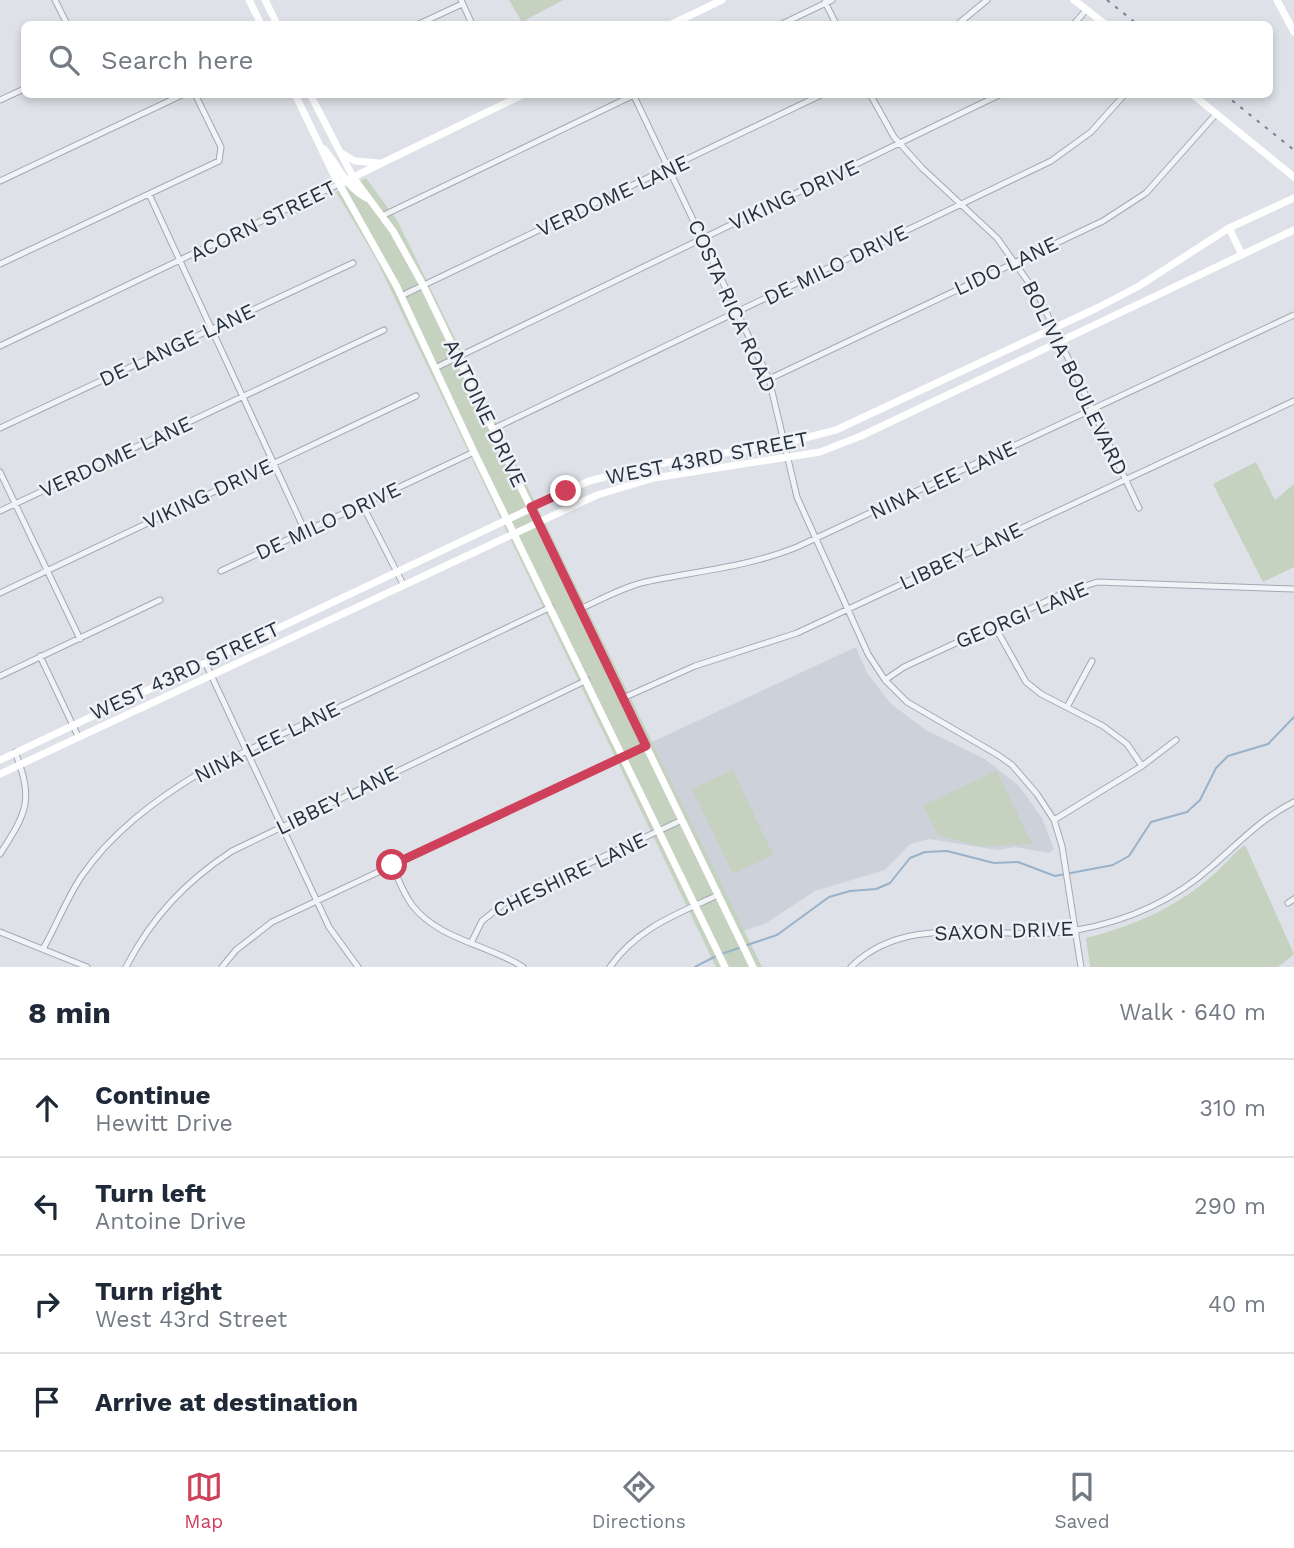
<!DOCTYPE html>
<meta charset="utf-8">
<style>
body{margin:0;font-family:"Work Sans",sans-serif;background:#f6f6f7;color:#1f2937}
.stop{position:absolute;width:21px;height:21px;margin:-16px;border:5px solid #cf415a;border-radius:50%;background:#fff}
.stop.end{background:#cf415a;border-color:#fff;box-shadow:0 2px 7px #0008}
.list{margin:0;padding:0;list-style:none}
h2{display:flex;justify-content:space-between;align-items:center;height:91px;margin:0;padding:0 28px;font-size:30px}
h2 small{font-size:23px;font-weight:400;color:#747a83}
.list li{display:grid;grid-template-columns:46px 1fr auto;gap:21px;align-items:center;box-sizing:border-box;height:98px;padding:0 28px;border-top:2px solid #e0e1e3}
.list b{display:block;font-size:26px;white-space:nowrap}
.list p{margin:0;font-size:23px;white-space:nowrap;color:#747a83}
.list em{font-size:23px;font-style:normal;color:#747a83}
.icon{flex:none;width:38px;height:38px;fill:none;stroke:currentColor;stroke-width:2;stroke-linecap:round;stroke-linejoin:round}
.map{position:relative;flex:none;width:1294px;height:967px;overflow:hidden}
.search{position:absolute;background:#fff;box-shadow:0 4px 10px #0003;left:21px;right:21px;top:21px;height:77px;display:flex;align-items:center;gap:18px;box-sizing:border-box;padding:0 24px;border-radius:10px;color:#747a83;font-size:26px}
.sheet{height:483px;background:#fff}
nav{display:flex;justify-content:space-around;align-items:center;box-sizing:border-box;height:98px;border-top:2px solid #e0e1e3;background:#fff;font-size:19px;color:#747a83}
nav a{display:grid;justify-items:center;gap:4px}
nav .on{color:#cf415a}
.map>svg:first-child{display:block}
.built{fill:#ccd1da}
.green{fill:#c4d2bf}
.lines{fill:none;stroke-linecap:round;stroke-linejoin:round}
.stream{stroke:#99b1c9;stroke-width:2}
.street-casing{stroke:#a3a9b2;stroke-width:7}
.street{stroke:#f1f3f6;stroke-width:5}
.secondary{stroke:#fff;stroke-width:7}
.rail{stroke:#788292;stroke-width:2;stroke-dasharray:3.5 7;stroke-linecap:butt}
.route{stroke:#cf415a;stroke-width:9}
.labels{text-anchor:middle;stroke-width:5;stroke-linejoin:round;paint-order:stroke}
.street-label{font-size:21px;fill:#27303f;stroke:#eef1f6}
</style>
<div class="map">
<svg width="1294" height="967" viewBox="0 0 1294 967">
<rect width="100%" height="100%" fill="#dee2e8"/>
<!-- built -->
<path class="built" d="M856,647L867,673L891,704L926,730L985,759L1019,786L1042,818L1054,849L1049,853L1015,847L998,850L929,839L910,844L885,870L815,891L766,923L743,931L652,742Z"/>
<!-- green -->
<path class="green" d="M509,0H563L522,22Z
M366,178L398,222L762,967H716L375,257L336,192Z
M1256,462L1275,500L1294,484V567L1263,582L1213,484Z
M733,770L773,855L733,874L692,789Z
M997,771L1032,844L979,846L938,835L923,805Z
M1245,845L1294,954L1278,967H1090L1086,938C1133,926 1176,908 1213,875C1224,866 1233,853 1245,845Z"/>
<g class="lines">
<!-- stream -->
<path class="stream" d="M744,946L777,935L829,897L850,891L876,889L890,883L910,858L925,852L947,851L994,863L1018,862L1055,876L1113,865L1129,856L1151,822L1187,812L1200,800L1216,768L1228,756L1268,744L1294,717
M721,954L739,948
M695,967L716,956"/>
<!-- street casing -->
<g class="street-casing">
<path id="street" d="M55,0L67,24
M461,0L472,24
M825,2L836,24
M419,24L462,4
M782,24L832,0
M958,24L987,0
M1074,24L1086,10
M633,94L769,379L797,497L868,654L885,680L907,702L998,755L1012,765L1037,794L1054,820L1062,846L1081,967
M870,94L894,137L922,168L997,238L1039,297L1139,508
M0,100L24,89
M0,181L184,94
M149,194L305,531
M382,216L636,94
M0,264L219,161L221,147L195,94
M401,296L823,94
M0,346L339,184
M435,368L1001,94
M769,379L1103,221L1146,193L1216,114
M0,428L353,263
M493,429L1051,161L1091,132L1125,94
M0,472L80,639
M363,506L403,584
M0,511L384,330
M221,571L474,452
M0,593L416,396
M580,609C600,600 623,587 645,582C697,571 748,567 797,547L1294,315
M994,625L1026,682L1041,694L1103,726L1127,744L1142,766
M40,656L78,736
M205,662L329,927L358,967
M0,676L160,600
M885,680L904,667L1062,594L1097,582L1294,589
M623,698L695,666L797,633L1294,401
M1067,707L1092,661
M1054,820L1142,766L1176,740
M0,854C27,812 34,800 15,752
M392,865C398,878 403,893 412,905C439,940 487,944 523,967
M1288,903L1294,899
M0,932L87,967
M471,943L482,921L506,902L682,820
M43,949C56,926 66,900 81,877C111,833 154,801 198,774L551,607
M126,967C152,917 185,882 232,851L587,680
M222,967L236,950L272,922L646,746
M610,967C637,928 677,914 718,895
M851,967C910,908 1004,944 1077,930C1127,921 1173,901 1211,867C1239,843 1260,819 1294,802"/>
</g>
<!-- street -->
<use href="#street" class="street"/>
<!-- secondary -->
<path class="secondary" d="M249,0L261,24
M265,0L277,24
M1074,0L1105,24
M1277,0L1294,32
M672,24L722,0
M295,94L333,173L396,285L474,452L725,967
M310,94L353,177L393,231L423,285L753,967
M1192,94L1294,177
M324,149C338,165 347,190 369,199
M341,153L355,161L379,163
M339,184L524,94
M1229,228L1242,255
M0,760L589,481L652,465L785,443L836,430L1097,308L1139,286L1229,228L1294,198
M0,774L597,495L654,478L820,452L861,436L1294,230"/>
<!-- rail -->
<path class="rail" d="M1107,0L1137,24
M1224,94L1294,150"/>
</g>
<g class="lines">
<!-- route -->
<path class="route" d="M392,865L646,746L531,507L566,491"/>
</g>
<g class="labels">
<!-- street labels -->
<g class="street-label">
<text transform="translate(794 195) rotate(-25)" y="7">VIKING DRIVE</text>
<text transform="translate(613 196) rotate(-25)" y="7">VERDOME LANE</text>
<text transform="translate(263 221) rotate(-26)" y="7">ACORN STREET</text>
<text transform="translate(836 265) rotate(-26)" y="7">DE MILO DRIVE</text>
<text transform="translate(1006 266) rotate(-25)" y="7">LIDO LANE</text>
<text transform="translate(732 306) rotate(66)" y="7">COSTA RICA ROAD</text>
<text transform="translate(177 345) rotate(-25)" y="7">DE LANGE LANE</text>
<text transform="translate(1075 378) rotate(64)" y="7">BOLIVIA BOULEVARD</text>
<text transform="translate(485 413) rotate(64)" y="7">ANTOINE DRIVE</text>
<text transform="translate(116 457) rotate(-25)" y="7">VERDOME LANE</text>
<text transform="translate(707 458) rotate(-11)" y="7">WEST 43RD STREET</text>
<text transform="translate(943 480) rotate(-25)" y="7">NINA LEE LANE</text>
<text transform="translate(208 494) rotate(-25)" y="7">VIKING DRIVE</text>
<text transform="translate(328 521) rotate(-25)" y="7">DE MILO DRIVE</text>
<text transform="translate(961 556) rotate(-25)" y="7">LIBBEY LANE</text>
<text transform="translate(1022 615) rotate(-23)" y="7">GEORGI LANE</text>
<text transform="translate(185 671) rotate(-25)" y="7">WEST 43RD STREET</text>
<text transform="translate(267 742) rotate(-26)" y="7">NINA LEE LANE</text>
<text transform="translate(337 800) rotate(-26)" y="7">LIBBEY LANE</text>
<text transform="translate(570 875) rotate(-26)" y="7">CHESHIRE LANE</text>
<text transform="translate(1004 931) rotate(-2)" y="7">SAXON DRIVE</text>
</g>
</g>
</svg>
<div class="stop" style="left:392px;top:865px"></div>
<div class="stop end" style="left:566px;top:491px"></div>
<div class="search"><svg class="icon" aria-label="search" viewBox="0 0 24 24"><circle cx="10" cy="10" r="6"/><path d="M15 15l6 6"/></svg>Search here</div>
</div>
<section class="sheet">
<h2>8 min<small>Walk · 640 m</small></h2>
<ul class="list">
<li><svg class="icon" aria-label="ahead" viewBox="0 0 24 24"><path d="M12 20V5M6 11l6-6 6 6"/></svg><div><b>Continue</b><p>Hewitt Drive</p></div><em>310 m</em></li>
<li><svg class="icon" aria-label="left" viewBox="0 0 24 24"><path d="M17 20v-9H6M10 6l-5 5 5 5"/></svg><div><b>Turn left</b><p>Antoine Drive</p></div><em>290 m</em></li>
<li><svg class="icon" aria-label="right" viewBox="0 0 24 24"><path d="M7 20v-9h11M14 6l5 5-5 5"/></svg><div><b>Turn right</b><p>West 43rd Street</p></div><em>40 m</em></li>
<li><svg class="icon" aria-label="arrive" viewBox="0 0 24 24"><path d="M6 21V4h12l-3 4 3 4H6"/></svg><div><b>Arrive at destination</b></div></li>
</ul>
</section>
<nav>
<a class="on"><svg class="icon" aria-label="map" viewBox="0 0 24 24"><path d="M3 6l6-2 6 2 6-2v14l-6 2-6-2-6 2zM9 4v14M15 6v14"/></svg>Map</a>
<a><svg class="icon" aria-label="directions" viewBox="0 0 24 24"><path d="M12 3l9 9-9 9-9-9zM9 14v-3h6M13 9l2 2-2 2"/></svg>Directions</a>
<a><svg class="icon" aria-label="saved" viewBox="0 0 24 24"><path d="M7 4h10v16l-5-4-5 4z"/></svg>Saved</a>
</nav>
